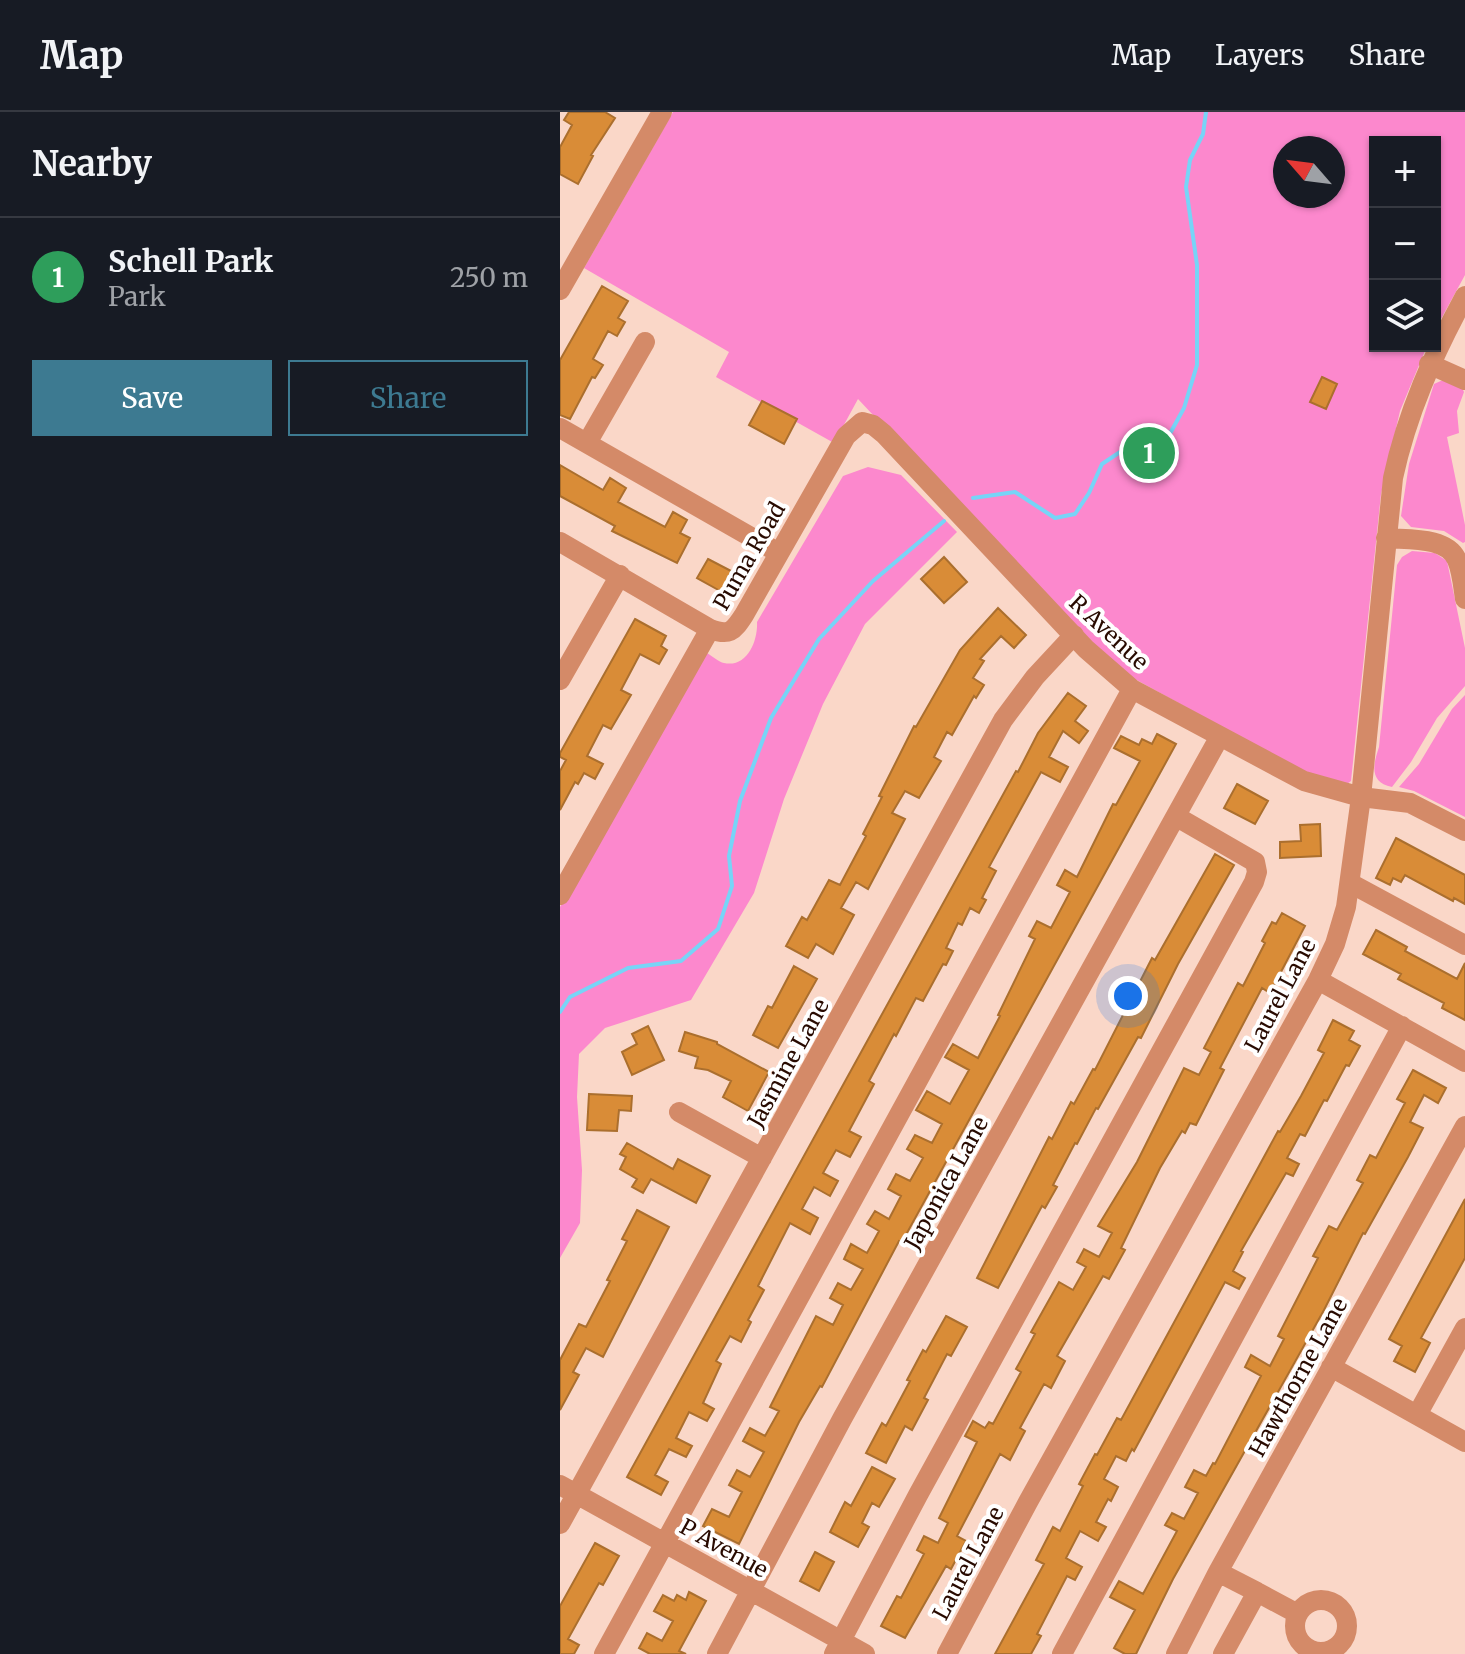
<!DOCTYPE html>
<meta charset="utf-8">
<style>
body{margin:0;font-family:Merriweather,serif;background:#20242c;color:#f1f3f6}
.controls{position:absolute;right:24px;top:24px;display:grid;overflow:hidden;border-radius:0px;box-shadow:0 2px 6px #0004}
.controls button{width:72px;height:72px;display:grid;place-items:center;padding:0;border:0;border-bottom:2px solid #363941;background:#171b24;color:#f1f3f6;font:40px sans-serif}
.compass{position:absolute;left:713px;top:24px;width:72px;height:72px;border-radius:50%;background:#171b24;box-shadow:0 2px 6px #0004;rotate:298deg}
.you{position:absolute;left:568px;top:884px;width:28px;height:28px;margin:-20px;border:6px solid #fff;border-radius:50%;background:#1a73e8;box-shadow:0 0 0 12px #1a73e833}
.badge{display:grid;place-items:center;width:52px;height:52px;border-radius:50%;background:#3d7a91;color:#fff;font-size:26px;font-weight:700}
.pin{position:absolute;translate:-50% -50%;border:4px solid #fff;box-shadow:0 2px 8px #0006}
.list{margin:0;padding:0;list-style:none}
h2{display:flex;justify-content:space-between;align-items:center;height:104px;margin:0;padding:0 32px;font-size:34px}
h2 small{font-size:26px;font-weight:400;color:#9ea1a6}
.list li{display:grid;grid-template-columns:52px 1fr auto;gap:24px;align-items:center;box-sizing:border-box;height:120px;padding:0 32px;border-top:2px solid #363941}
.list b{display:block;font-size:30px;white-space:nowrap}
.list p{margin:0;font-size:26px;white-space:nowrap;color:#9ea1a6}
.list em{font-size:26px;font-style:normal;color:#9ea1a6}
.actions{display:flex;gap:16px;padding:24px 32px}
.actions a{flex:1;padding:18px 0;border:2px solid #3d7a91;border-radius:0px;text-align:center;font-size:28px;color:#3d7a91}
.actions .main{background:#3d7a91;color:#fff}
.icon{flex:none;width:44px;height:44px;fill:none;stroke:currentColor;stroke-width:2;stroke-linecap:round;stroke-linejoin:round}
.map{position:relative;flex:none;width:905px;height:1542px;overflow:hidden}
header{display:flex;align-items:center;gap:48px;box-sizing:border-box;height:112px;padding:0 40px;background:#171b24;border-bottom:2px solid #363941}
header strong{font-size:38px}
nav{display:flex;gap:44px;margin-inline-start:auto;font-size:28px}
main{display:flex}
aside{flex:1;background:#171b24}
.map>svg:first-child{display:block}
.green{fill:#fc88cd;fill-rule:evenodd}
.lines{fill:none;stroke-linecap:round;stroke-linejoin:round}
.stream{stroke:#77d4f7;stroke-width:4}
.building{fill:#d98c37;stroke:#ab6f2e;stroke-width:2}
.minor{stroke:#d48a68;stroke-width:20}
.labels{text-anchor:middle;stroke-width:8;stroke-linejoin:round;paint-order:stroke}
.street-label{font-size:22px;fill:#280a00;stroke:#fff}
</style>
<header>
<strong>Map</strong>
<nav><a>Map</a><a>Layers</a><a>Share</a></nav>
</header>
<main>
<aside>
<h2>Nearby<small></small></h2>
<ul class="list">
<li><span class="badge" style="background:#2e9e5b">1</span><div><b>Schell Park</b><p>Park</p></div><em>250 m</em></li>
</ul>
<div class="actions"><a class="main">Save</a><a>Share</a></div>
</aside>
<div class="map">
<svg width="905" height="1542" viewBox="0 0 905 1542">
<rect width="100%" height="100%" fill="#fad7c8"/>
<!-- green -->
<path class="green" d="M113,0H905V163L875,218V30H815V234H867L840,299L821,382L791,669L787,672L760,669L573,566L525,529L298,287L274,331L156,265L169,240L24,156ZM725,36H773V84H725Z
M883,268L902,276L904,280L897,299L899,321L887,325L905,413V430L903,431L884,419L851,415L841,404L849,352L874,272Z
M308,355L341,363L397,420L305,512L263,592L224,687L194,781L131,888L45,916L19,942L17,985L22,1058L20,1111L0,1146V795L147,541C152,544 159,550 164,551C187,556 198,529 197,510L283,364Z
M852,439L875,441L887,449L905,536V574L877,606L851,650L832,675C809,670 813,653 819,635L837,453L842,445Z
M905,583V705L854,679L839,675L859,652L892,597Z"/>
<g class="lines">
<!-- stream -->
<path class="stream" d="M413,386L455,380L495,406L515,402L529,381L542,352L560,340L587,341L607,327L624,296L637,253V153L626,75L630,48L643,22L646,0
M0,900L10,885L68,856L121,849L158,817L172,774L169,744L180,689L211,606L259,527L313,469L384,409"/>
</g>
<!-- building -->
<path class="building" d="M9,0H45L55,6L31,43L33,44L18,72L0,62V35L12,13L4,8Z
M42,174L68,189L58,206L65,210L57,224L48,219L33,247L43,253L35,266L32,265L10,307L0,303V248Z
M762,265L777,272L766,297L750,290Z
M202,289L237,307L224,332L189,313Z
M0,353L43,378L50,366L66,376L58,390L105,415L113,400L127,408L120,421L130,426L117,451L52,419L55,414L0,384Z
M384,445L407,470L384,491L361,467Z
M148,447L173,460L162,480L137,466Z
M438,496L466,523L454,536L441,524L420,547L424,549L413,566L424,573L416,586L414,584L392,623L387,620L374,645L381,649L359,686L345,679L332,701L345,707L308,777L296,770L281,796L294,803L273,842L256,832L248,846L226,834L242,805L247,808L269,768L280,773L306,724L303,722L322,685L319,684L354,614L356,615L400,538Z
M75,507L106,524L101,534L107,538L99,552L80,542L61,578L71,583L51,617L43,613L27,644L43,652L35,667L24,661L18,672L15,670L0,698V659L6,648L0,645V641Z
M508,581L526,594L515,609L528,619L519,631L503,619L489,645L508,655L500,670L481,660L429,755L436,759L422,786L426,788L419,801L410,796L402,813L398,811L386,836L393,839L386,853L383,852L363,889L356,886L336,924L334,922L309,969L314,972L289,1019L301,1025L290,1045L276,1038L263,1061L278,1069L270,1084L254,1075L242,1097L258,1106L250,1122L230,1111L198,1174L204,1178L188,1208L191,1210L181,1230L170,1224L156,1249L161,1252L143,1291L154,1297L147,1309L129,1300L116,1326L132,1334L126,1345L109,1337L95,1363L108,1370L101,1383L67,1365L456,659L458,660L478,621Z
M597,622L616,632L342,1130L339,1129L262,1275L260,1274L239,1310L179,1432L143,1414L152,1397L169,1405L182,1380L169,1373L177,1358L190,1365L204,1340L183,1329L190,1316L205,1324L219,1299L210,1295L256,1204L273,1213L283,1193L270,1186L278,1171L291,1178L303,1157L284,1147L291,1132L307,1141L319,1119L307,1112L315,1099L329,1107L341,1084L328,1077L336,1062L350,1069L363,1046L347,1037L355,1023L372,1031L382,1012L356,998L367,979L390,992L409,958L385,945L393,932L418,946L440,904L438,903L475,827L469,824L477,809L491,816L510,780L497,773L505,758L517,765L553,692L556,693L580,649L554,636L561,624L579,633L582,627L592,632Z
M677,672L708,689L695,712L664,696Z
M760,712L761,744L720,746V730L741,729L740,713Z
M836,726L905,763V792L894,786L893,789L845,763L841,770L833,766L830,773L816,766Z
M655,742L674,753L618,852L581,926L578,925L538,997L536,996L517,1032L515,1031L493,1073L497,1075L485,1096L482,1094L438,1176L417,1166L489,1025L492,1027L511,990L514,992L533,957L535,958L592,846L595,848Z
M722,801L745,814L710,881L702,876L660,956L664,958L636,1013L630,1011L625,1021L622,1019L600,1056L561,1136L565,1138L549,1167L543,1164L497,1244L505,1249L491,1276L484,1272L460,1316L465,1319L450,1348L440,1342L397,1424L406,1429L391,1457L386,1454L345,1526L321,1514L337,1484L341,1486L364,1442L357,1438L364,1424L378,1431L388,1411L379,1406L417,1330L405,1324L413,1309L425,1316L429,1310L433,1312L461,1260L456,1257L475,1222L471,1220L499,1170L513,1178L526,1155L517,1150L524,1137L539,1145L552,1121L538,1114L577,1050L624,956L639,963L651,940L644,936L678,871L683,874L705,831L702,829L712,810L716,812Z
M816,818L847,835L845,839L897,867L905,851V908L882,896L884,891L838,867L841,862L803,842Z
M234,854L257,867L218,936L193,923L208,894L212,896Z
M773,908L794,919L789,928L800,934L789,954L786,953L767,989L764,988L745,1024L740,1022L727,1046L739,1052L733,1064L726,1061L681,1139L683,1140L673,1159L685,1166L679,1177L665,1170L574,1339L572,1337L566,1349L556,1344L544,1367L558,1375L551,1389L548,1387L536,1410L546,1415L538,1429L520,1419L506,1446L522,1455L515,1468L507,1464L477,1522L481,1524L471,1542H435L484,1452L476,1448L493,1415L500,1419L523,1374L519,1372L535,1342L537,1343L557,1306L561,1308L718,1019L720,1020L741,984L764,941L758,938Z
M88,914L104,948L72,963L62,940L77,932L72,922Z
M125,920L157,930V932L209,960L188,999L163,985L171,969L148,958L135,956L138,945L119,939Z
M853,958L886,976L878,991L864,983L850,1010L863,1016L848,1045L805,1122L803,1121L764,1198L613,1467L576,1542H565L554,1536L575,1498L550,1485L559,1469L583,1482L617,1419L605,1413L612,1401L624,1407L638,1381L625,1375L634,1358L646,1364L653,1351L655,1352L701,1264L685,1255L691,1243L710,1254L724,1227L718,1224L758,1146L753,1144L769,1114L777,1118L803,1071L797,1068L810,1043L816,1046L845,991L837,987Z
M29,982L72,984L71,999L59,998L57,1019L27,1018Z
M67,1031L113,1057L118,1047L150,1064L136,1091L91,1067L83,1081L72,1075L77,1067L60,1057L66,1045L60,1042Z
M905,1087V1146L861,1226L870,1231L855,1260L834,1249L842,1234L829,1227Z
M77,1098L109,1115L43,1245L26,1236L13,1260L19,1263L0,1298V1248L19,1212L26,1215L50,1169L47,1168L67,1129L62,1127Z
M386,1204L407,1215L391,1244L387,1242L364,1286L368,1288L352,1318L345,1314L326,1351L306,1341L322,1311L326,1314L350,1269L347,1268L363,1238L366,1240Z
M312,1355L335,1367L319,1395L312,1391L302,1411L309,1415L298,1435L270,1420L285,1390L291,1394Z
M35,1431L59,1444L43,1473L39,1471L8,1527L19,1533L14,1542H0V1494Z
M255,1440L274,1450L259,1479L240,1469Z
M129,1480L146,1489L119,1539L126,1542H90L79,1536L87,1521L102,1529L113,1509L94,1499L103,1483L114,1489L117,1483L126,1488Z"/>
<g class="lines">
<!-- minor -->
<path class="minor" d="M0,178L102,0
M869,252L905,268
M0,316L219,441
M27,331L85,230
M826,426C847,428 887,424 897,448C902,460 903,474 905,487
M0,430L150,517C169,524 173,520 184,503L286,324L302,310L313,313L324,322L526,537L572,577L744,669L801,685L850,691L905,719
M0,568L60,463
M790,771L905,833
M0,783L150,517
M758,868L905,950
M119,1000L202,1046
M771,1255L905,1330
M857,1303L905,1216
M0,1373L305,1542
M0,1412L443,608L475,565L514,523
M658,1460L697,1480L663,1542
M697,1480L738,1502
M735 1514a26 26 0 1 1 52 0a26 26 0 1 1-52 0Z
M44,1542L572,577
M157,1542L282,1307L660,624
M274,1542L358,1383L694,770L697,760L695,750L617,705
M387,1542L468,1390L758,868L775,832L786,795L801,685L833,366C847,301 873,243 905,184
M502,1542L842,914
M616,1542L658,1460L905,1014"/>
</g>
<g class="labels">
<!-- street labels -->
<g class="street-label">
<text transform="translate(189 444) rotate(-60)" y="8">Puma Road</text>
<text transform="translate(549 520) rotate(43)" y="8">R Avenue</text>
<text transform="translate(720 883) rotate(-62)" y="8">Laurel Lane</text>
<text transform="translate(228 951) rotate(-61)" y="8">Jasmine Lane</text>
<text transform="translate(386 1071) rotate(-61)" y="8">Japonica Lane</text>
<text transform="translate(738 1265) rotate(-61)" y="8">Hawthorne Lane</text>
<text transform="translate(164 1436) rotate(29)" y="8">P Avenue</text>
<text transform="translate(408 1451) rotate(-62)" y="8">Laurel Lane</text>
</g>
</g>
</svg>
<div class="controls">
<button>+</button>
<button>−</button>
<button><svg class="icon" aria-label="layers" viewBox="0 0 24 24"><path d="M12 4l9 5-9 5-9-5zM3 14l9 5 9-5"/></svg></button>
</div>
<svg class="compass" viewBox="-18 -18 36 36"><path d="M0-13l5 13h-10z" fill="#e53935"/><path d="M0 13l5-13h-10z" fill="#9ea1a6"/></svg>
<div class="you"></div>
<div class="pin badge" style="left:589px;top:341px;background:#2e9e5b">1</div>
</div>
</main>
